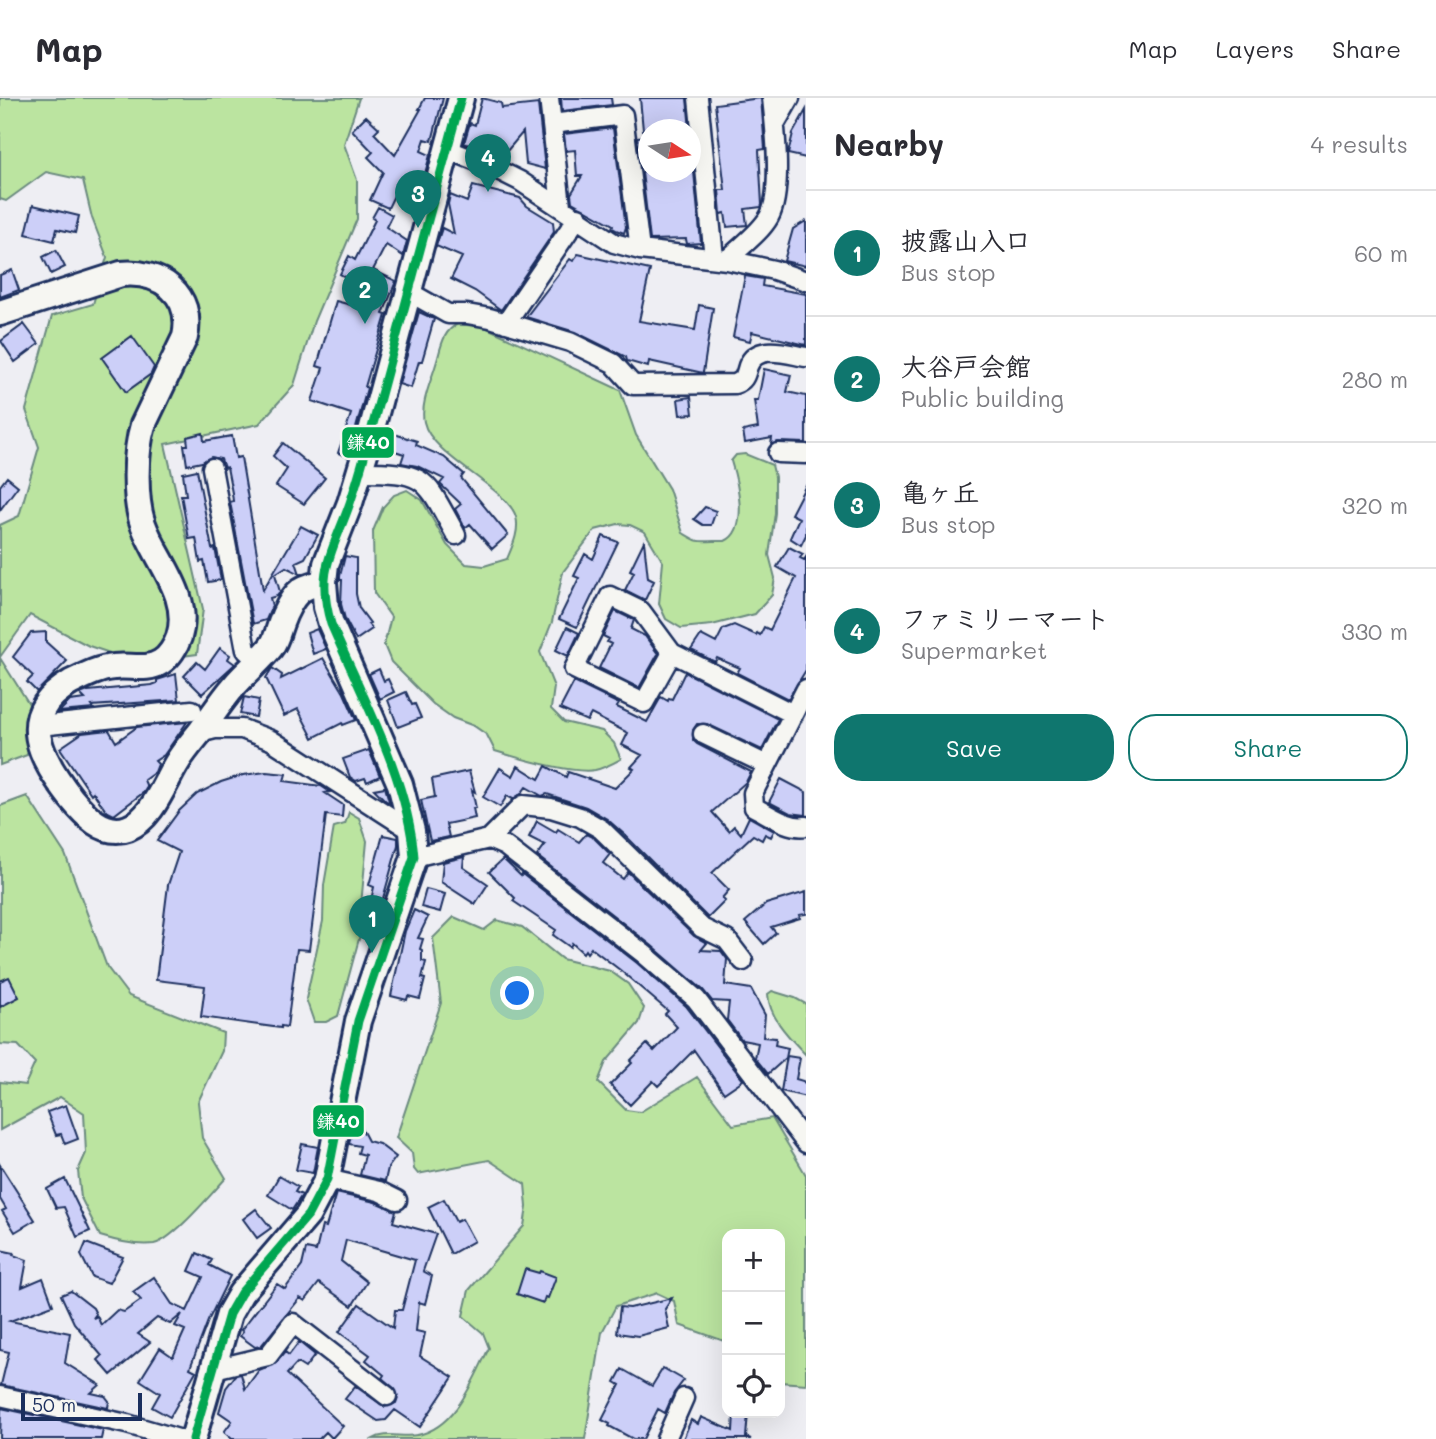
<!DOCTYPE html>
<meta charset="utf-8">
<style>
body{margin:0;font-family:Mali,"Klee One",sans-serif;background:#f7f7f7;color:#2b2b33}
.controls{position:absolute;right:21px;bottom:21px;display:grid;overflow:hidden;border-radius:14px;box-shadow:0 7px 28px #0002}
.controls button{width:63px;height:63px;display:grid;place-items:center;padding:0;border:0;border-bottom:2px solid #e1e1e2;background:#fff;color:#2b2b33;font:35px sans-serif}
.compass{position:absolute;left:638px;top:21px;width:63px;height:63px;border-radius:50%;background:#fff;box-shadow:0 7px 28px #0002;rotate:102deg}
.scale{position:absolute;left:21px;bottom:18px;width:121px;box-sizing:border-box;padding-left:7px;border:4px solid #1b2f5e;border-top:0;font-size:19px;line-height:24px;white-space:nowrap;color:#1b2f5e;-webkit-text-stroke:5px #f6f6f2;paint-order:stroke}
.you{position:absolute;left:518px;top:896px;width:24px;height:24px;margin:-18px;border:5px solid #fff;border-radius:50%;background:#1a73e8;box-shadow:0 0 0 10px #1a73e833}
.badge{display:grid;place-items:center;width:46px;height:46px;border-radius:50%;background:#0f766e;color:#fff;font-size:23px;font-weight:700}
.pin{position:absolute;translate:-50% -58px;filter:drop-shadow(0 2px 4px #0008)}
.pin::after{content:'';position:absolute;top:37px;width:24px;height:21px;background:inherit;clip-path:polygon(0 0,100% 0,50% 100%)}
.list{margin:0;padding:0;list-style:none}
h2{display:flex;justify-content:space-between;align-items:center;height:91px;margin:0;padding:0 28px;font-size:30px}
h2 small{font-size:23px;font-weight:400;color:#7c7c81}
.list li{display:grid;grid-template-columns:46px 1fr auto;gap:21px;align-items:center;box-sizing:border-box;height:126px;padding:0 28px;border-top:2px solid #e1e1e2}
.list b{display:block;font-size:26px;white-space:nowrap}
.list p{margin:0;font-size:23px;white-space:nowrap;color:#7c7c81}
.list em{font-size:23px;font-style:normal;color:#7c7c81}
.actions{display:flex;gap:14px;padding:21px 28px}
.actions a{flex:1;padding:16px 0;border:2px solid #0f766e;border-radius:28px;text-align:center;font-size:24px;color:#0f766e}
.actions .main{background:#0f766e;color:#fff}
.icon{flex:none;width:38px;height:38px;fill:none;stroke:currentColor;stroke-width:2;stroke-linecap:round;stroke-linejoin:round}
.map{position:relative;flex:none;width:806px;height:1341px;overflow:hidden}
header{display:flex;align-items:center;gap:42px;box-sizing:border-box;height:98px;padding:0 35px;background:#fff;border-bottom:2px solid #e1e1e2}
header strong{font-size:33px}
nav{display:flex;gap:38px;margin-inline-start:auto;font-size:24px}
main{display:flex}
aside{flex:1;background:#fff}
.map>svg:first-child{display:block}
.green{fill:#bbe4a0;stroke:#6b8a7f;stroke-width:2}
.building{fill:#cccff8;stroke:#1b2f5e;stroke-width:2}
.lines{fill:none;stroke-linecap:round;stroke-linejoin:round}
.street-casing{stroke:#1b2f5e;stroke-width:23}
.secondary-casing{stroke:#1b2f5e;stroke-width:30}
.street{stroke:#f6f6f2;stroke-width:18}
.secondary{stroke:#f6f6f2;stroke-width:24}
.bus-1-casing{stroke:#f6f6f2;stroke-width:14}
.bus-1{stroke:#00a651;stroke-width:9}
.line-badge{stroke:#f6f6f2;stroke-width:2.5}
.badge-label{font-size:19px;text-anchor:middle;font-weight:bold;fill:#fff}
</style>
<header>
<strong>Map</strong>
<nav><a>Map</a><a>Layers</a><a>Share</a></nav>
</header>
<main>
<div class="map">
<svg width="806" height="1341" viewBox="0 0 806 1341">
<rect width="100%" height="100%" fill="#eeeef3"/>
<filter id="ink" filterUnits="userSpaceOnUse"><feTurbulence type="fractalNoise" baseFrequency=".0143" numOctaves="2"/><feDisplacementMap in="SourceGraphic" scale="14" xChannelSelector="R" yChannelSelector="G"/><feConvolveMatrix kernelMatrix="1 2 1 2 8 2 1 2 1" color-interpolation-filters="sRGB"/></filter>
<g filter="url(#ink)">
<!-- green -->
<path class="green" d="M0,0H359L344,46L357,82V121L314,223L294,287L259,326L165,346L203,511L197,556L137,564L89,548L30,517L0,559V427L19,418L39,349L26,312L52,218L93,206L107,159L92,120L83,82L46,74L6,103L0,101Z
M458,226L485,229L620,292L636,337L669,391L683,435C698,444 697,444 714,443C716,443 723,443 725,443C750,432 737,382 731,363L736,357L745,356L772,367L775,379V415L769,457L775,480L772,497L755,516L712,527L681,530L666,521L659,506L663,464L645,434L630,427L618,426L595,432L563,474L552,524L540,554L554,589L551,611L564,624L602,633L614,645L621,661C612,666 605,670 595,672C572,676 518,660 495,653L487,637L474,628L453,620L433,606L391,564L384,547L391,519L374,495L373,433L383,409L394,397L407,392L422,402L447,447L466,466L484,468L507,461C512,449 520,433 516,419C509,391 431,358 424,324C420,307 431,283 436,266C441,251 442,233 458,226Z
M0,560L31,609L27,657L0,667Z
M27,698L65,756L107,869L129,898L223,935L222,953L198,1004L202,1040L226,1080C212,1095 172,1143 154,1146C137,1148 116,1143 100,1138L81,1100L78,1073L86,1055L84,1015L60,999L0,1032V984L25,987L35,965L18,947L0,946V708Z
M349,714L359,720L367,743L361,807L366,815L338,918L326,924H314L306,901L323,823L324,787L334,729L345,726Z
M454,819L484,832L497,822L522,829L562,861L610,873L628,886L644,910L639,925L606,964L598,984L626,1012L640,1014L697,979L733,1027L772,1020L806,1077V1286L780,1284V1136H727V1244L679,1227L674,1203L657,1195L616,1208L602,1234L585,1341H373C386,1333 402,1340 417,1337C456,1330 473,1282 489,1250L483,1235L463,1218L469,1192L524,1128L527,1109L525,1086L489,1062L418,1076L414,1071L412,1055L396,1040L441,905L433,840Z
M772,893L795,900L806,906V957C790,940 769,920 768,896Z"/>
<!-- building -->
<path class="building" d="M425,0H443L432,43L425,41L421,53L430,57L420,94L401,83L388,110L370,102L383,74L368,59L373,54L352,32L366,18L379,30L374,35L395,57L421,11H419Z
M482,0L501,5L502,10L538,6L545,71L526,66L523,34L501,60L464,45L470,25L475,27Z
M561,0H611L612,7L562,13Z
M640,0H687L690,32H643Z
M761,0L765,51L759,52L762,107L761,109L745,111L747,127L727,129L725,115L721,116L719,92H725L715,6Z
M806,12V60L788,56L793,35Z
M613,30L626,129L624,135L616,132L612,130L613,127L572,104L571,96L582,78H577L575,52L566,53L564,36Z
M648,38V55H645L641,70L637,39Z
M642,74H694L701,145L687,146L686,141L650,142Z
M473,88L520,100L527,108L553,124L554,134L501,212L475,193L451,181L462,159L436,148L442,130L454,136L448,106L450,97L467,104Z
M33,107L79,118L75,135L57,131L54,143L26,136Z
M378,109L392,117L386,129L407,143L403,158L386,147L373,172L396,183L383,216L386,217L365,289L367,290L348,359L338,355L351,316L312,303L323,270L317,268L336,203L351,207L361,188L340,176L349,158L355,162L375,122L372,120Z
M806,123V168L784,163L793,131Z
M56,152L65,169L51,176L43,159Z
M578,156L650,172L639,223L695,232L699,207L713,210L703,275L649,263L648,269L627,263L626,259L575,234L526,219L570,161L573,163Z
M12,172L19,192L0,199V177Z
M745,178L763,181L762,188L806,196V247L752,234L750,243L733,239Z
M419,214L434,221L422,263H419L411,290L399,286Z
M24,226L39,246L15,264L1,243Z
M132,238L154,269L151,276L126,294L102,260Z
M764,271L791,277L787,294L806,298V345L778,344L771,347L772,340L745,345L743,333L758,330L754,302H758Z
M691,299L693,316L680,317L678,301Z
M203,335L204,343L232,338L236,360L241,359L263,492L301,428L318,437L305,460L296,464L300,476L286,469L275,476L280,494L277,498L270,500L272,508L266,522L253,526L230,404L233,403L232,395L227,369L224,370L221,361L211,359L202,364L187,367L184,347H188L187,339Z
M391,335L417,343L416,347L444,359L464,376L461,380L508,437L492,451L470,426L465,430L455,411L461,406L440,386L444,381L417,368L401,365L404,356L386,350Z
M283,345L325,380L304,406L276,388L287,371L273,358Z
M197,372L212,451L215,450L221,482L208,484L204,463L200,464L196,440L189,441L181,397H186L183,375Z
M7,379L18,388L0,412V388Z
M806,387V437L801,447L790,440L799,420L791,416Z
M705,409L716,413L711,427H703L694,421Z
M603,438L618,444L577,529L559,521L579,480L574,478L585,456L593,461Z
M644,443L648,480L654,483L645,502L625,492L634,474L630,472Z
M789,449L803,456L800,460L804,462L806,459V572L788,601L737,575L740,570L717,560L715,564L691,552L701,537L716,545L723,531L734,527L756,537L757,535L760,537L764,529L770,532L796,480L777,469Z
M345,458L356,460V496L359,510L370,525L368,526L372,531L356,542L345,521L341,506L342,482H340V478Z
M615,513L634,522L631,531L645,538L658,556L639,590L599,570L611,546L607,544L609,541L603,538Z
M567,529L579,535L568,558L556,552Z
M317,531L326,551L313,556L307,535Z
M46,534V544L67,563L37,594L27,584L33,578L13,559L31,535Z
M220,550L230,557L228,561L235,566L202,596L184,578L197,564L205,571Z
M323,560L344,595L356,622L343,627L342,625L313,640L298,611L284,618L266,580L272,570L282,577L281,581Z
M379,571L384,583L388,581L394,594L380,601L369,576Z
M685,574L778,621L762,652L707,626H697L693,632V642L697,646L751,674L746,684L712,714L729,733L734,728L741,736L749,719L774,733L771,739L765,736L762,742L753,737L712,775L729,792L722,800L725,803L708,820L625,737L607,721L586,709L547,696L542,698L526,689L521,696L513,701L507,698L500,709L483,699L500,670L513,678L518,668L539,681L546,668L566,679L568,674L615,690L634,671L631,669L642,657L622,647L628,635L591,616L587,623L560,611L574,584L619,606L617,609L647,624L661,599L668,603L669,600L672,601Z
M176,576L179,602L92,608L94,611L59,614L70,603L85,601L80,596L88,593L152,587L157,585V582Z
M406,594L412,607L415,606L421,620L398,629L388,602Z
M244,599L259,602L256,619L240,616Z
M187,624L164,657L155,663L158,666L155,674L144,682L147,689L144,694L114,717L106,713L93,694L91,696L60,650L82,635L109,632L116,644L137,629Z
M369,652L380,678L367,684L365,680L356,683L350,679L343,661Z
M469,673L475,694L472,692L476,710H473L475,720L446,726L449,739L430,743L421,702L435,699L432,681Z
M266,674L286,676L284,683L321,688L330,694L325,695L343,707L342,719L326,717L309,852L297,851L287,929L281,928V930L201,919L205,888L156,882L168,787L179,754L157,743L179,713L197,696L221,684L243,677Z
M781,681L806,694V717L790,715L769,704Z
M385,689L389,703L387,704L374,691Z
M537,723L556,734L558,731L579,744L586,736L594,740L610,756L603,765L623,781L628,774L635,781L694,838L707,845L701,852L721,853L727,861L725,887L751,891L765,917L763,939L776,940L775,947L788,950L786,960L768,976L755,960L758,945L742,942L727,922L729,904L712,903L703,892L651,847L537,758L545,747L529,739Z
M383,737L398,740V747L380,811L371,802L374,789L369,787Z
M464,759L463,769L488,786L475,806L441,784L443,764Z
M503,761L521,778L522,776L637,865L686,908L743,982L724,995L694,952L658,988L653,983L630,1007L610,987L632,965L630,963L647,946L654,953L677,929L665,916L668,913L620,872L591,850L587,855L585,852L583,855L572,845L570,849L553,837L556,832L513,803L515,800L489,774Z
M426,791L445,796L440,814L421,809Z
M806,794V816L799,817L800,820L771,829L776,835L764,846L745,824L766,806Z
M414,812L428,819L418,840L423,841L420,851L422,852V863L426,864L422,880L425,881L420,901L408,898L407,902L391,898L405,833Z
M9,879L19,899L0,909V883Z
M787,958L800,960L796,981L803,983L806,987V999L781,993Z
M66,1007L78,1041L65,1046L61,1036L56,1037L47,1014Z
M355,1018L368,1043L379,1046L396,1059L388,1070L385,1083L360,1077L365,1057L358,1055L360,1048L349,1046Z
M302,1046L318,1049L313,1075L296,1072Z
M0,1067L35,1122L15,1134L2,1113L6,1111L0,1101Z
M279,1078L298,1089L295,1094L302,1097L292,1112L268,1097Z
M65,1081L90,1133L77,1139L64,1109L56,1110L47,1091Z
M336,1095L375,1104L396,1113L393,1124L436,1136L423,1173L432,1178L425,1206L419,1204L416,1233L425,1235L420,1258L453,1279L420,1329L395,1312L386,1322L378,1323L345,1301L355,1288L385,1309L396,1305L398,1299L394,1290L382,1280L384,1277L366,1262L370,1257L339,1234L359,1206L393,1230L395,1212H402L415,1162L346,1142L341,1163L367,1184L352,1208L319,1185L305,1203L300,1200L261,1248L255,1249L240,1238L243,1234L241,1232L277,1186L285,1191L302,1168L306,1151L316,1153L322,1128L326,1129Z
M444,1101L456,1124L462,1121L474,1143L451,1156L428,1109Z
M256,1111L271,1130L257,1140L243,1121Z
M86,1145L123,1159L109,1185L92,1179L81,1157Z
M0,1152L14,1155L13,1157L27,1162L22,1189L43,1180L53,1207L10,1223L70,1235L65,1265L100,1287L91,1295L105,1298L109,1303L108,1310L1,1287L9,1254L0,1252Z
M197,1155L212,1162L209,1167L230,1178L208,1223L190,1270L196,1273L170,1319L152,1309L160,1295L140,1282L160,1250L173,1259L185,1232L175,1228L182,1216L170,1226L157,1220L138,1236L150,1244L111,1277L98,1262L102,1258L74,1225L61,1197L71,1193L93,1210L96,1216L93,1220L97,1218L101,1227L117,1212L124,1214L141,1202L133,1194L154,1179L172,1206L187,1213L203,1179L189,1173Z
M525,1171L539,1175L540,1173L556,1179L548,1200L545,1199L543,1205L517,1196Z
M672,1200L665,1211L669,1230L638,1238L617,1235L620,1209L630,1210Z
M299,1244L315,1257L305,1270L297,1265L287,1276L343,1328L332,1340L326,1334L319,1341H232L224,1334L232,1323L219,1314L226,1290L236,1277L241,1276L245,1291L259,1272L276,1265L285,1254L289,1257Z
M663,1270L684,1282L674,1295L665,1315L658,1311L643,1341H633L609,1328L610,1326L602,1322L620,1287L615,1284L622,1271L652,1288Z
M1,1310L103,1332L101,1341H0Z
M734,1315H748L746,1339L751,1341H683L691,1322L698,1326L701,1319L733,1333Z"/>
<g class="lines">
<!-- street casing -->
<g class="street-casing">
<path id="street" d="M549,0L561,108
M698,0L714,160
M552,26L623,17L640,152
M775,26L790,0
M449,52L492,69L520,83L614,145L640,152L727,162L774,172L806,183
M727,162C740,149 760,135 769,119C783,95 775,28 772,0
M409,194L448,216H467L490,220L570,244L613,265L633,287L735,286C745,282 745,278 748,268C757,245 787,256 806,259
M506,225L578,119
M778,355L806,356
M212,370L246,552L258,563
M360,374C428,374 424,379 456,437
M672,555L641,513L610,498L574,571L644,605L672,555L793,616
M806,591L753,695L754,709C770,717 788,731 806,728
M39,628L192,612
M199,635L215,631H242L271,642L412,733
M703,636L767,667
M489,741L523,707L551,710L580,719L601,731L702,830L727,842L743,863
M414,759L489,741L505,748L644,856L696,901L806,1045
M327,1081L379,1093L397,1102
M214,1271L268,1258L293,1225L387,1298
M0,1298L127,1326L178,1341
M666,1341L684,1300"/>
</g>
<!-- secondary casing -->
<g class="secondary-casing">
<path id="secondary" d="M0,215L121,176C160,172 194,196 185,239L143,327C135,353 134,401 143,426C156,463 192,498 179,539C176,548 169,559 161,564C147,573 130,567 114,569C99,570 84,578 70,585C15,617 41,661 71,700C84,716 104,739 128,730C153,720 164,685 178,663C184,653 192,644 200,634C211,619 222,602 235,587C246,574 260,563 271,549C276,543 278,533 281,525C284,516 292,499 300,493C305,488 317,486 324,484
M193,1341L229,1216L241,1195L308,1117L327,1081L358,923L414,759L412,733L400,686L331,526L326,509L324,484L326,466L350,405L366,352L461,0"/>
</g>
<!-- street -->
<use href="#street" class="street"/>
<!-- secondary -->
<use href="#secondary" class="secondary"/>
<!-- bus-1 casing -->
<g class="bus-1-casing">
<path id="bus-1" d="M193,1341L229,1216L241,1195L308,1117L327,1081L358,923L414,759C408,681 362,598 331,526C315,472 333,454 350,405C356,387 361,370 366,352L461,0"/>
</g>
<!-- bus-1 -->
<use href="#bus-1" class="bus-1"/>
</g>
</g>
<g class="line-badge">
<rect x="341" y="328" width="54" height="33" rx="7" fill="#00a651"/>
<rect x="312" y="1006" width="53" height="34" rx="7" fill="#00a651"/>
</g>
<g class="badge-label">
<text x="368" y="351">鎌40</text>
<text x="338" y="1030">鎌40</text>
</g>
</svg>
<div class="controls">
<button>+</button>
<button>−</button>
<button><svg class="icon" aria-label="locate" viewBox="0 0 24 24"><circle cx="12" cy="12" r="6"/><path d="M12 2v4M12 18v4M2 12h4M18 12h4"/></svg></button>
</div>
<svg class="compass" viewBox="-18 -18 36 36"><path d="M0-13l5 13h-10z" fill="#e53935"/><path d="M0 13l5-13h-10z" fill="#7c7c81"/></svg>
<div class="scale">50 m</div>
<div class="you"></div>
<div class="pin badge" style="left:372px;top:855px">1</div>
<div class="pin badge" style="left:365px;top:226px">2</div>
<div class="pin badge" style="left:418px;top:130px">3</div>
<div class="pin badge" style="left:488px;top:94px">4</div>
</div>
<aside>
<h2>Nearby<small>4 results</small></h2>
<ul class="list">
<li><span class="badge">1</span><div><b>披露山入口</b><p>Bus stop</p></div><em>60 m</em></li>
<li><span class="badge">2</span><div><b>大谷戸会館</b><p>Public building</p></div><em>280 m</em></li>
<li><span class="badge">3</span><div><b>亀ヶ丘</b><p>Bus stop</p></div><em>320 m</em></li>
<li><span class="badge">4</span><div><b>ファミリーマート</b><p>Supermarket</p></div><em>330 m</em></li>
</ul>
<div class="actions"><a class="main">Save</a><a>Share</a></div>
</aside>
</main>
